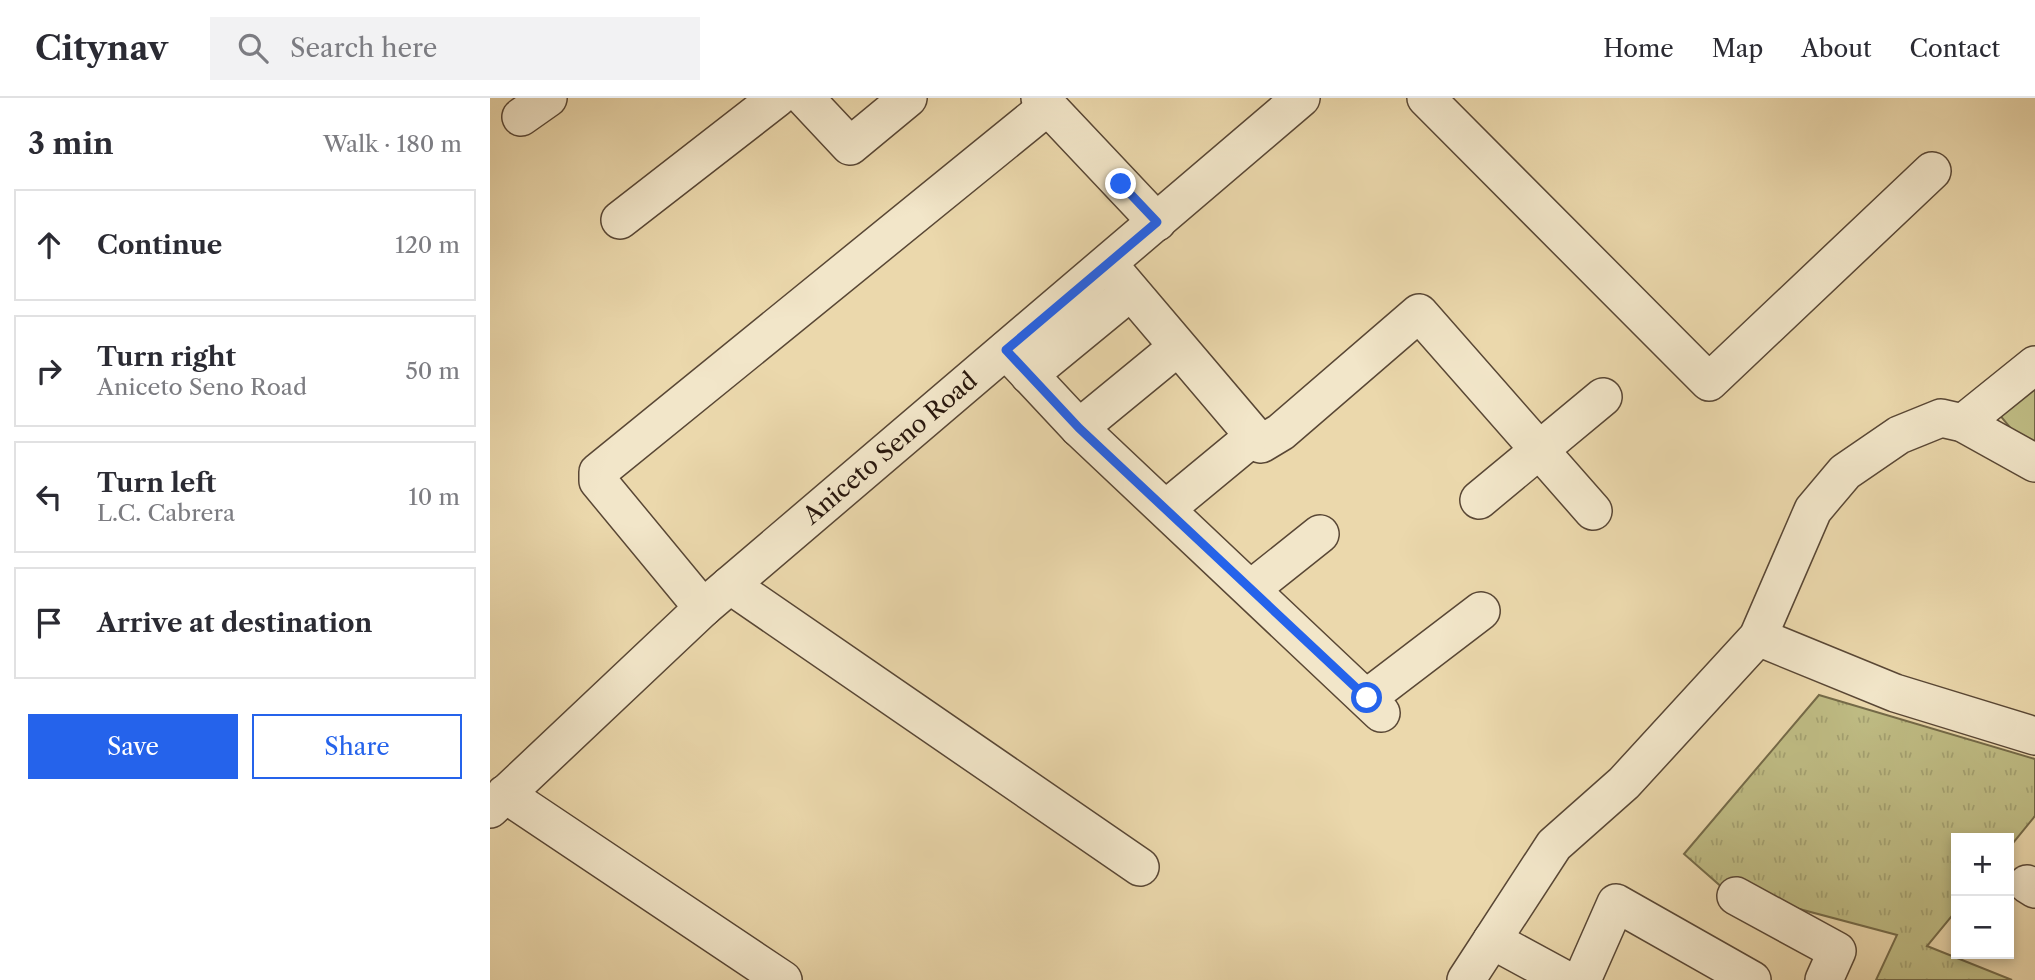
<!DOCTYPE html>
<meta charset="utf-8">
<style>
body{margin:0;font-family:"Libre Caslon Text",serif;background:#f2f2f3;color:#2b2b33}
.controls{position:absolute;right:21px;bottom:21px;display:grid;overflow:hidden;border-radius:0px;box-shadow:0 4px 10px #0003}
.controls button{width:63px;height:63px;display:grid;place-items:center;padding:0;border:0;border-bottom:2px solid #e1e1e2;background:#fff;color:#2b2b33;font:35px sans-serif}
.stop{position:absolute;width:21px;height:21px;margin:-16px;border:5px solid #2563eb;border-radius:50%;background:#fff}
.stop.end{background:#2563eb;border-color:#fff;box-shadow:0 2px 7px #0008}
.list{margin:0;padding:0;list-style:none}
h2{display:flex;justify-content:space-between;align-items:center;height:91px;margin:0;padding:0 28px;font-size:30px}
h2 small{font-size:23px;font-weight:400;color:#7c7c81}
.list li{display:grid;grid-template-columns:46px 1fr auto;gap:21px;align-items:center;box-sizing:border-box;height:112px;margin:0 14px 14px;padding:0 14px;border:2px solid #e1e1e2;border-radius:0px}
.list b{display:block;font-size:26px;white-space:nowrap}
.list p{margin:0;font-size:23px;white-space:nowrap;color:#7c7c81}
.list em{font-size:23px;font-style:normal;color:#7c7c81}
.actions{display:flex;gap:14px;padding:21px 28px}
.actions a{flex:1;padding:16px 0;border:2px solid #2563eb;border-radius:0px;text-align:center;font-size:24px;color:#2563eb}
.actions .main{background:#2563eb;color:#fff}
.icon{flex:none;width:38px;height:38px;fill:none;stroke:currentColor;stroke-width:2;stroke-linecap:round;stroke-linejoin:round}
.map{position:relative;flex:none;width:1545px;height:882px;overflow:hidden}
header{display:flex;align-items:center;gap:42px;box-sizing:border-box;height:98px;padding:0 35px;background:#fff;border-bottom:2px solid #e1e1e2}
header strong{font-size:33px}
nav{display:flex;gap:38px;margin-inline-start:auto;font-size:24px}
.search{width:490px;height:63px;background:#f2f2f3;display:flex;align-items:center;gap:18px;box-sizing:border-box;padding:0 24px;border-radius:0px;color:#7c7c81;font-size:26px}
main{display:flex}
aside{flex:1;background:#fff}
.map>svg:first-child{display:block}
.grass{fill:url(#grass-tufts);stroke:#746a48;stroke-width:2}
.green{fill:#bfbc84;stroke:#746a48;stroke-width:2}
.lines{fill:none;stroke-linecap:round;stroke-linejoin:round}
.minor-casing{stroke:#594735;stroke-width:40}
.minor{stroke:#f2e6c9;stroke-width:37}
.route{stroke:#2563eb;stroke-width:9}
.labels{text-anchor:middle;stroke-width:5;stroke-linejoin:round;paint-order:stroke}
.street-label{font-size:24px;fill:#28170d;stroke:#f2e6c9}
</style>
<header>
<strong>Citynav</strong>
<div class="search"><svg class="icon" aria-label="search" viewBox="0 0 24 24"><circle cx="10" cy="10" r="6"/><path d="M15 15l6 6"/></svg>Search here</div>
<nav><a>Home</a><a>Map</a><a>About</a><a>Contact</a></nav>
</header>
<main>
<aside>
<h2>3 min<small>Walk · 180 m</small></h2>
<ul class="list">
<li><svg class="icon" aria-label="ahead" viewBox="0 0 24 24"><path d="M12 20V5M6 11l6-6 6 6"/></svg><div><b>Continue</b></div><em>120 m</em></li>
<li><svg class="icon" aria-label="right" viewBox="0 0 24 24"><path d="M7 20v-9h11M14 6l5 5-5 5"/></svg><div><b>Turn right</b><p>Aniceto Seno Road</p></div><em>50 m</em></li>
<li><svg class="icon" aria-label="left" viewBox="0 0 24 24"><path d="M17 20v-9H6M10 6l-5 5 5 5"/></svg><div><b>Turn left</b><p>L.C. Cabrera</p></div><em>10 m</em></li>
<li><svg class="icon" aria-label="arrive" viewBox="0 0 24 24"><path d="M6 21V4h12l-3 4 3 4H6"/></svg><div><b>Arrive at destination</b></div></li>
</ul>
<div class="actions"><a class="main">Save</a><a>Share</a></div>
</aside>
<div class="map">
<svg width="1545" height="882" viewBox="0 0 1545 882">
<defs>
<pattern id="grass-tufts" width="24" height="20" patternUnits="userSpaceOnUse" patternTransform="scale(1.75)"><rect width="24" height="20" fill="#bfbc84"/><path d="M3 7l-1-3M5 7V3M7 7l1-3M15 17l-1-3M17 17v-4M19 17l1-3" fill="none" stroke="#a4a171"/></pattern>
</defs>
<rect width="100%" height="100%" fill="#ebd8ac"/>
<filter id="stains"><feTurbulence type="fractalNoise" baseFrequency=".00286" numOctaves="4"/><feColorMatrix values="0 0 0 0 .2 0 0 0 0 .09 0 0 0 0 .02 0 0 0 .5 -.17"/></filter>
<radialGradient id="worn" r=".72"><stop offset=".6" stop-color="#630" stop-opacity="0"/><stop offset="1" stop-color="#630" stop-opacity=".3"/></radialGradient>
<!-- grass -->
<path class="grass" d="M1329,597L1545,661V718L1519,750V740H1466V813L1437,848L1522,882H1386L1407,837L1234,791L1194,756Z"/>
<!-- green -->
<path class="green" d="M1545,285V351L1541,355L1508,315Z"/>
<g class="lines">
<!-- minor casing -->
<g class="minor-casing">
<g id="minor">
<path d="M315,0L360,48L418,0"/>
<path d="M550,0L667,124"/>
<path d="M936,0L1219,284L1442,73"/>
<path d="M31,19L58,0"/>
<path d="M130,122L287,0"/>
<path d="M618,166L771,346L791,334L929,215L1103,413"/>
<path d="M516,252L589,330L891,615"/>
<path d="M539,277L640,194"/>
<path d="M1473,325L1545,267"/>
<path d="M589,330L684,252"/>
<path d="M989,402L1113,299"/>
<path d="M676,411L757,344"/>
<path d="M240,487L650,769"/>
<path d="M761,491L830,436"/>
<path d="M213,510L108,383V374L557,9"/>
<path d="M1268,539L1405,595L1545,638"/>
<path d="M877,600L991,513"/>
<path d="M15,696L293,882"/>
<path id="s1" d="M0,711L213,510L811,0"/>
<path d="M1537,786L1545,791"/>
<path d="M1246,798L1347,853L1334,882"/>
<path d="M1002,842L1076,882"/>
<path d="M976,882L1064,747L1134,685L1268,539L1323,412L1355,374L1409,337L1451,320L1473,325L1545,365"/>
<path d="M1092,882L1126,805L1262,882"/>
</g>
</g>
<!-- minor -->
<use href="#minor" class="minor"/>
</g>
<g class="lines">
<!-- route -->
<path class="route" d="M631,86L667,124L516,252L589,330L877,600"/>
</g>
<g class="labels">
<!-- street labels -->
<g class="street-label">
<text dy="8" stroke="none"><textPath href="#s1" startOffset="539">Aniceto Seno Road</textPath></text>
</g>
</g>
<rect width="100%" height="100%" filter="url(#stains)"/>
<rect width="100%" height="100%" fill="url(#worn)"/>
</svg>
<div class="controls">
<button>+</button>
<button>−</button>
</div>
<div class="stop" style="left:877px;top:600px"></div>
<div class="stop end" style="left:631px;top:86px"></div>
</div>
</main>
